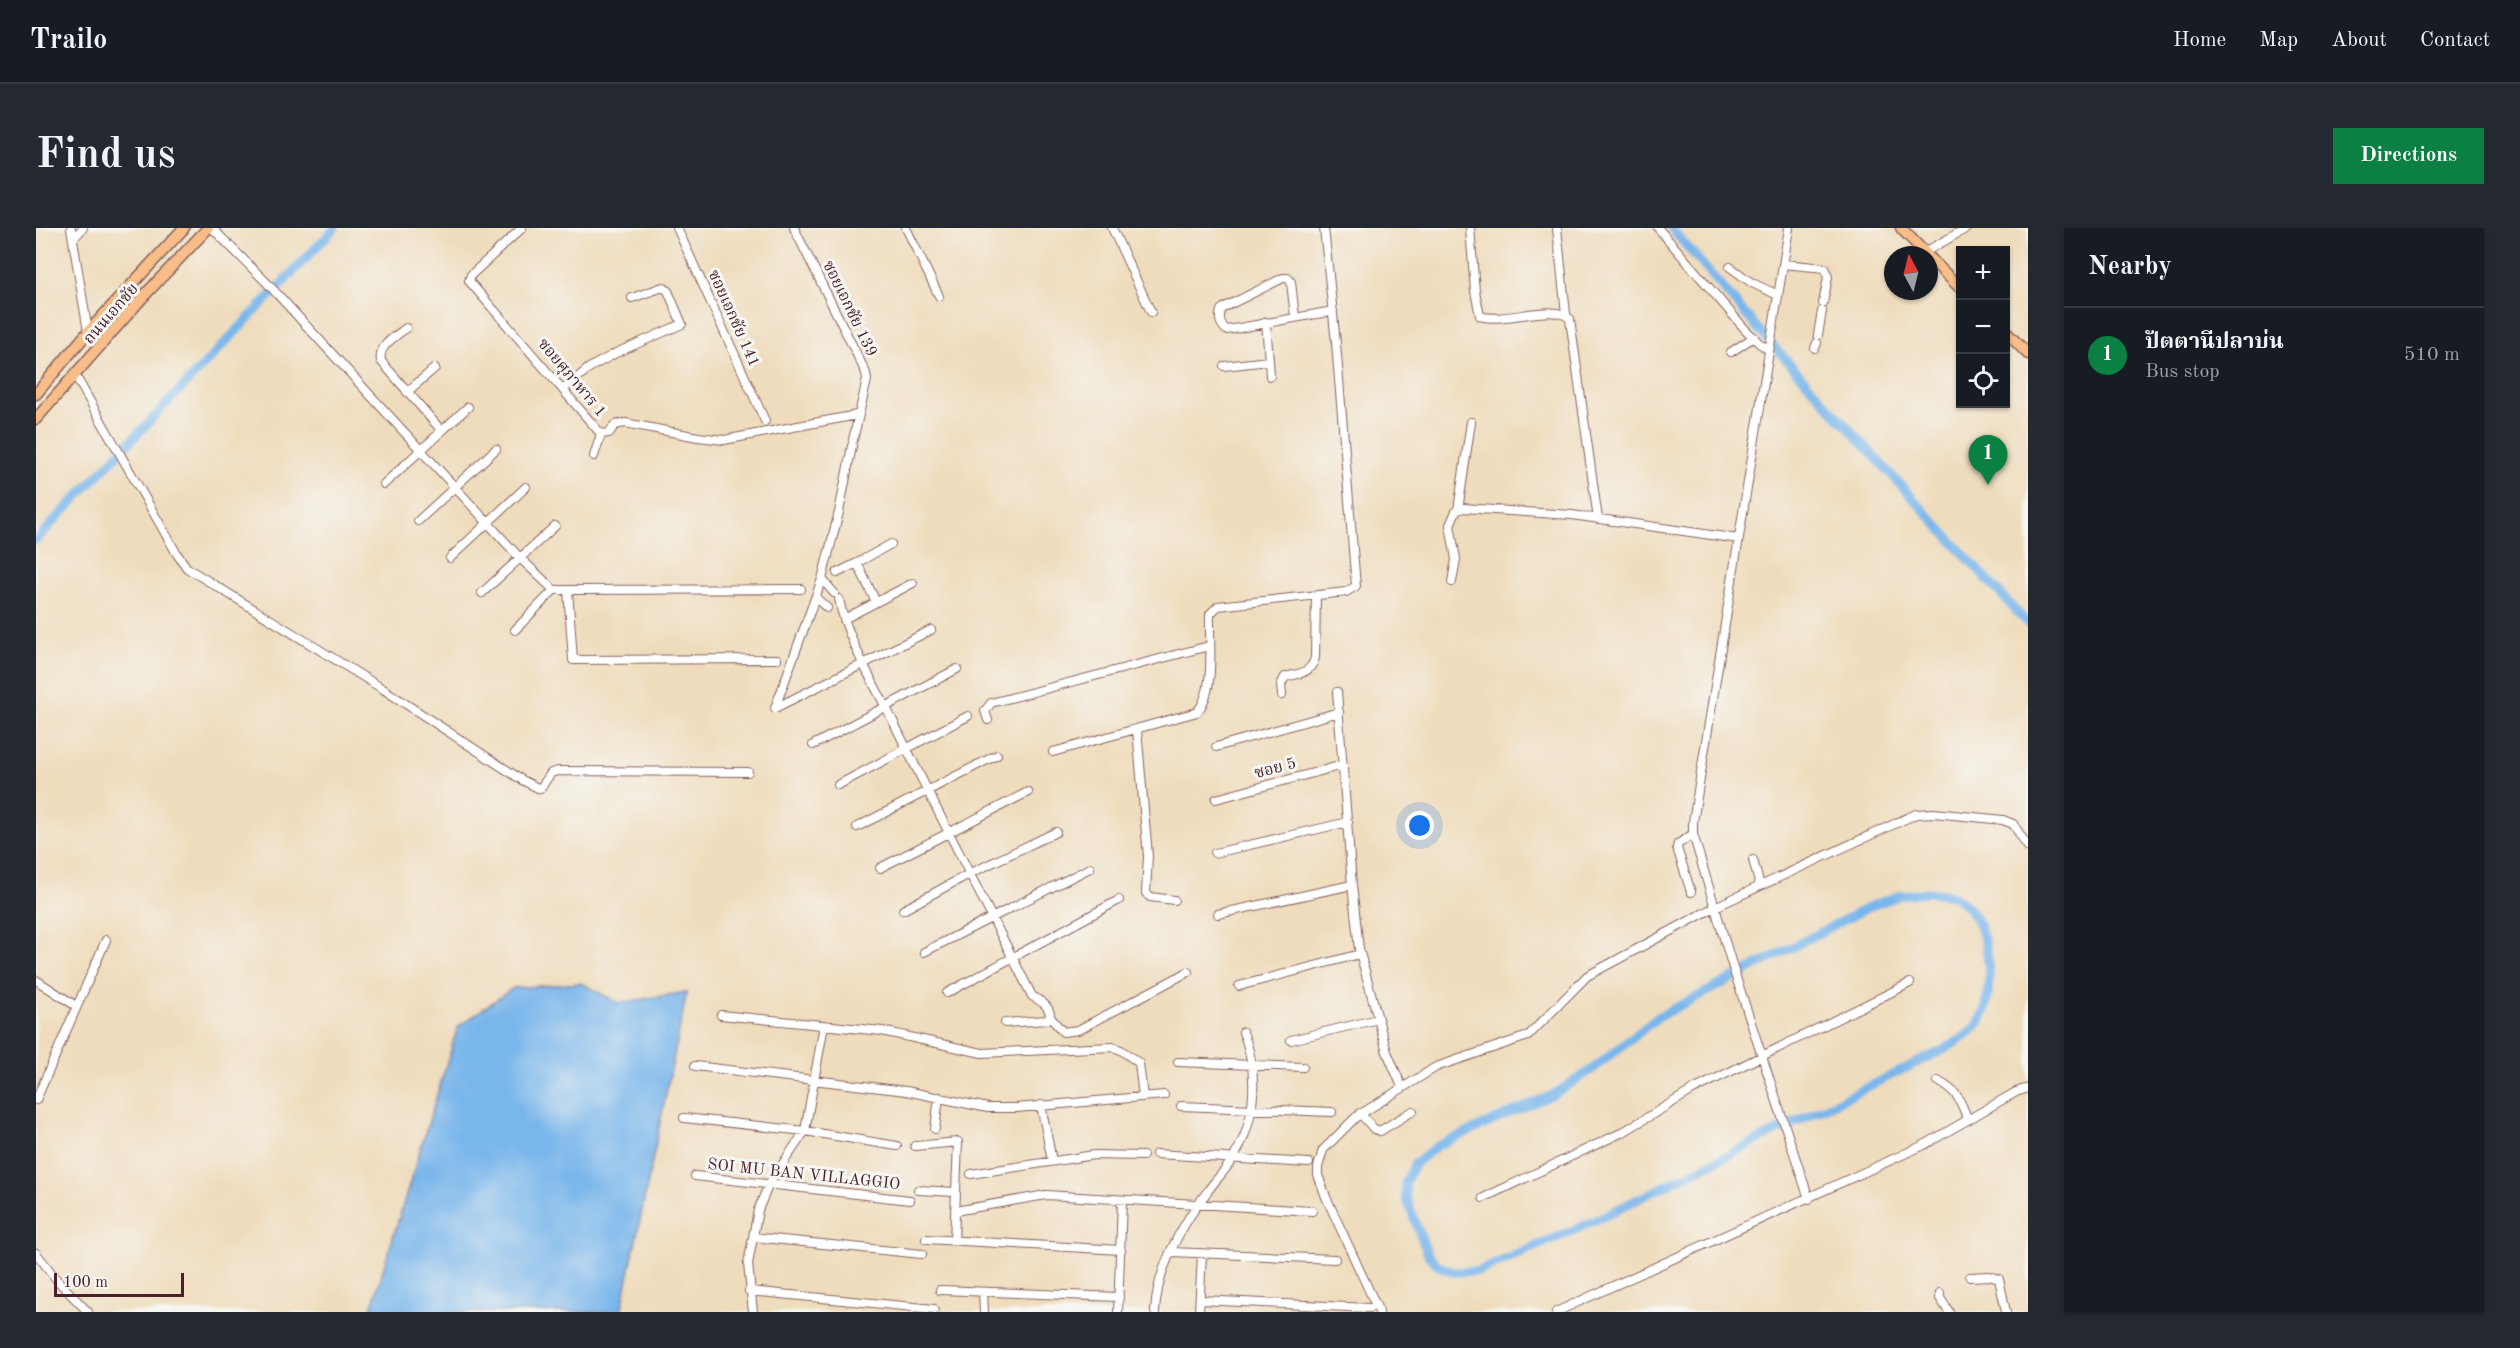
<!DOCTYPE html>
<meta charset="utf-8">
<style>
body{margin:0;font-family:"Old Standard TT","Noto Serif Thai",serif;background:#242831;color:#f1f3f6}
.controls{position:absolute;right:18px;top:18px;display:grid;overflow:hidden;border-radius:0px;box-shadow:0 2px 4px #0004}
.controls button{width:54px;height:54px;display:grid;place-items:center;padding:0;border:0;border-bottom:2px solid #363941;background:#171b24;color:#f1f3f6;font:30px sans-serif}
.compass{position:absolute;left:1848px;top:18px;width:54px;height:54px;border-radius:50%;background:#171b24;box-shadow:0 2px 4px #0004;rotate:353deg}
.scale{position:absolute;left:18px;bottom:15px;width:130px;box-sizing:border-box;padding-left:6px;border:3px solid #4a1f2b;border-top:0;font-size:16px;line-height:21px;white-space:nowrap;color:#4a1f2b;-webkit-text-stroke:4px #f6f6f2;paint-order:stroke}
.you{position:absolute;left:1384px;top:598px;width:21px;height:21px;margin:-15px;border:4px solid #fff;border-radius:50%;background:#1a73e8;box-shadow:0 0 0 9px #1a73e833}
.badge{display:grid;place-items:center;width:39px;height:39px;border-radius:50%;background:#0b8043;color:#fff;font-size:20px;font-weight:700}
.pin{position:absolute;translate:-50% -50px;filter:drop-shadow(0 2px 3px #0008)}
.pin::after{content:'';position:absolute;top:32px;width:21px;height:18px;background:inherit;clip-path:polygon(0 0,100% 0,50% 100%)}
.list{margin:0;padding:0;list-style:none}
h2{display:flex;justify-content:space-between;align-items:center;height:78px;margin:0;padding:0 24px;font-size:26px}
h2 small{font-size:20px;font-weight:400;color:#9ea1a6}
.list li{display:grid;grid-template-columns:39px 1fr auto;gap:18px;align-items:center;box-sizing:border-box;height:96px;padding:0 24px;border-top:2px solid #363941}
.list b{display:block;font-size:22px;white-space:nowrap}
.list p{margin:0;font-size:20px;white-space:nowrap;color:#9ea1a6}
.list em{font-size:20px;font-style:normal;color:#9ea1a6}
.icon{flex:none;width:33px;height:33px;fill:none;stroke:currentColor;stroke-width:2;stroke-linecap:round;stroke-linejoin:round}
.map{position:relative;flex:none;width:1992px;height:1084px;overflow:hidden;border-radius:0px}
header{display:flex;align-items:center;gap:36px;box-sizing:border-box;height:84px;padding:0 30px;background:#171b24;border-bottom:2px solid #363941}
header strong{font-size:28px}
nav{display:flex;gap:33px;margin-inline-start:auto;font-size:21px}
.intro{display:flex;align-items:center;justify-content:space-between;box-sizing:border-box;height:144px;padding:0 36px}
h1{margin:0;font-size:42px}
.button{padding:15px 27px;border-radius:0px;background:#0b8043;color:#fff;font-size:21px;font-weight:700}
main{display:flex;gap:36px;padding:0 36px}
aside{flex:1;background:#171b24;border-radius:0px;box-shadow:0 2px 4px #0004}
.map>svg:first-child{display:block}
.water{fill:#79b6eb;stroke:#626a8b;stroke-width:1.5}
.lines{fill:none;stroke-linecap:round;stroke-linejoin:round}
.canal{stroke:#79b6eb;stroke-width:9}
.minor-casing{stroke:#84615e;stroke-width:10}
.major-casing{stroke:#84615e;stroke-width:13}
.minor{stroke:#fff;stroke-width:8}
.major{stroke:#f8bd88;stroke-width:10}
.labels{text-anchor:middle;stroke-width:6;stroke-linejoin:round;paint-order:stroke}
.street-label{font-size:16px;fill:#4a1f2b;stroke:#f6f6f2}
</style>
<header>
<strong>Trailo</strong>
<nav><a>Home</a><a>Map</a><a>About</a><a>Contact</a></nav>
</header>
<div class="intro"><h1>Find us</h1><a class="button">Directions</a></div>
<main>
<div class="map">
<svg width="1992" height="1084" viewBox="0 0 1992 1084">
<rect width="100%" height="100%" fill="#f6f6f2"/>
<filter id="ink" filterUnits="userSpaceOnUse"><feTurbulence type="fractalNoise" baseFrequency=".0167" numOctaves="2"/><feDisplacementMap in="SourceGraphic" scale="12" xChannelSelector="R" yChannelSelector="G"/><feConvolveMatrix kernelMatrix="1 2 1 2 8 2 1 2 1" color-interpolation-filters="sRGB"/></filter>
<filter id="wash" filterUnits="userSpaceOnUse"><feTurbulence type="fractalNoise" baseFrequency=".008" numOctaves="4" result="noise"/><feDisplacementMap in="SourceGraphic" scale="24" xChannelSelector="R" yChannelSelector="G"/><feGaussianBlur stdDeviation="1.35" result="paint"/><feColorMatrix in="noise" values="0 0 0 0 0 0 0 0 0 0 0 0 0 0 0 0 0 1.4 0 .05"/><feComposite in="paint" operator="in"/></filter>
<g filter="url(#wash)">
<rect width="100%" height="100%" fill="#efdcbc"/>
<!-- water -->
<path class="water" d="M545,755L583,775L651,764L585,1084H334L422,799L477,760Z"/>
<g class="lines">
<!-- canal -->
<path class="canal" d="M1635,0L1722,101L1992,396
M0,312L299,0
M1890,664C1904,665 1914,665 1925,673C1954,693 1960,763 1945,791C1938,805 1922,813 1909,821L1547,998L1443,1043L1418,1044L1403,1038L1392,1027L1370,970L1369,955L1379,935L1401,918L1518,866L1557,841L1622,789L1835,678L1865,667Z"/>
</g>
</g>
<g filter="url(#ink)">
<g class="lines">
<!-- minor casing -->
<g class="minor-casing">
<path id="minor" d="M35,0L52,104
M176,0L232,56L484,330L518,362H532
M486,0L435,47L433,53L565,206
M641,0L729,193
M758,0L830,145L831,152L817,212
M870,0L903,68
M1076,0L1115,84
M1434,0L1439,63L1444,88C1468,96 1519,74 1534,91L1562,291
M1521,0L1530,86
M1622,0L1708,100L1723,115L1733,122
M1753,0L1657,594V606L1697,740L1773,971
M37,11L47,0
M1889,24L1931,0
M1747,36L1789,40L1792,49L1787,75
M1694,39L1716,55L1742,67
M1259,89L1255,54L1252,50H1247L1189,79L1185,82C1183,90 1183,95 1190,102L1198,101L1297,83
M370,100C359,109 342,117 345,133L405,202
M1782,107L1786,83
M1779,120L1781,115
M1695,124L1718,109
M1233,133L1234,148
M1188,138L1233,133L1230,94
M39,147L141,326L151,340L347,461L486,552L504,561L515,545L522,543L712,544
M528,161L553,140L580,125L646,96L632,63L627,59L596,70
M371,164L399,140
M565,206L573,205L579,197L589,195L662,209L688,212L821,187
M558,228L565,206
M348,256L432,179
M1422,282L1435,194
M382,293L460,221
M414,330L490,259
M801,345L821,335
M786,351L798,365
M1416,354L1420,331L1414,297L1420,283L1427,280L1536,287L1703,311
M446,365L519,298
M780,370L791,380
M803,371C810,410 840,459 858,495C903,587 950,677 996,768C1004,773 1015,778 1014,789L1010,792L969,795
M840,374L821,335L855,316
M808,391L877,355
M479,402L518,362
M741,431L537,432L532,362L765,361
M1301,464L1316,657L1323,721L1351,824L1366,859
M1246,467L1245,457L1249,449C1264,445 1274,446 1279,430L1280,367
M739,480L786,351L803,284L816,218
M739,480L895,402
M952,492L949,483L955,475L1173,418
M1101,502L1112,628L1110,665L1114,669L1138,672
M777,517L921,441
M1180,519L1303,484
M1017,524L1161,484C1180,463 1173,414 1174,386L1182,378L1310,364L1320,358L1300,115L1288,0
M802,557L932,488
M1180,571L1307,537
M821,599L961,527
M1179,625L1312,594
M1717,632L1724,658
M844,640L992,564
M1655,664L1641,620L1642,616L1657,606
M867,682L933,646L1020,604
M1182,686L1316,657
M888,724L1054,640
M0,752L40,778
M1203,758L1324,726
M911,765L1083,672
M685,787L846,803L946,825L1077,819L1085,822L1103,835L1107,869
M1014,789L1027,804L1042,802L1152,744
M1255,812L1342,791
M1142,834L1267,839
M659,838L870,863L952,880H980L1128,867
M1902,853C1923,865 1923,870 1932,892
M0,872L70,712
M1005,877L1016,933
M1145,878L1296,884
M1324,885L1338,901L1344,903L1377,883
M648,890L769,903L861,918
M899,901L903,869
M879,918L922,914L918,1013
M1120,926L1273,935
M935,946L1058,927L1107,928
M659,948L874,972
M882,962L919,964
M1447,970L1587,904L1657,862L1874,755
M919,983L1010,967L1276,983
M717,1009L886,1026
M890,1011L1085,1022
M1135,1024L1299,1031
M0,1025L21,1052L52,1084
M1934,1049L1953,1048L1963,1051L1970,1084
M904,1062L1083,1069
M713,1063L898,1081
M947,1064L948,1084
M1904,1065V1070L1913,1084
M1164,1072L1333,1080
M717,1084L712,1036L722,982L733,956L769,903L788,797
M1082,1084L1086,972
M1119,1084C1121,1040 1145,998 1171,964C1178,954 1187,945 1194,935C1220,897 1224,847 1207,804
M1163,1084L1166,1026
M1343,1084L1290,969L1282,947V939L1287,922L1320,889L1400,839L1492,808L1551,748L1679,679L1880,586L1898,585L1967,592L1977,596L1992,619
M1520,1084L1888,917L1980,864L1992,860"/>
</g>
<!-- major casing -->
<g class="major-casing">
<path id="major" d="M1865,0L1891,27
M1893,29L1924,60
M1970,104L1992,126
M0,166L52,104L148,0
M0,191L106,70L172,0"/>
</g>
<!-- minor -->
<use href="#minor" class="minor"/>
<!-- major -->
<use href="#major" class="major"/>
</g>
</g>
<g class="labels">
<!-- street labels -->
<g class="street-label">
<text transform="translate(815 80) rotate(64)" y="6">ซอยเอกชัย 139</text>
<text transform="translate(74 85) rotate(-49)" y="6">ถนนเอกชัย</text>
<text transform="translate(699 90) rotate(66)" y="6">ซอยเอกชัย 141</text>
<text transform="translate(537 149) rotate(50)" y="6">ซอยศุภาหาร 1</text>
<text transform="translate(1239 539) rotate(-15)" y="6">ซอย 5</text>
<text transform="translate(768 945) rotate(6)" y="6">SOI MU BAN VILLAGGIO</text>
</g>
</g>
</svg>
<div class="controls">
<button>+</button>
<button>−</button>
<button><svg class="icon" aria-label="locate" viewBox="0 0 24 24"><circle cx="12" cy="12" r="6"/><path d="M12 2v4M12 18v4M2 12h4M18 12h4"/></svg></button>
</div>
<svg class="compass" viewBox="-18 -18 36 36"><path d="M0-13l5 13h-10z" fill="#e53935"/><path d="M0 13l5-13h-10z" fill="#9ea1a6"/></svg>
<div class="scale">100 m</div>
<div class="you"></div>
<div class="pin badge" style="left:1952px;top:257px">1</div>
</div>
<aside>
<h2>Nearby<small></small></h2>
<ul class="list">
<li><span class="badge">1</span><div><b>ปัตตานีปลาบ่น</b><p>Bus stop</p></div><em>510 m</em></li>
</ul>
</aside>
</main>
